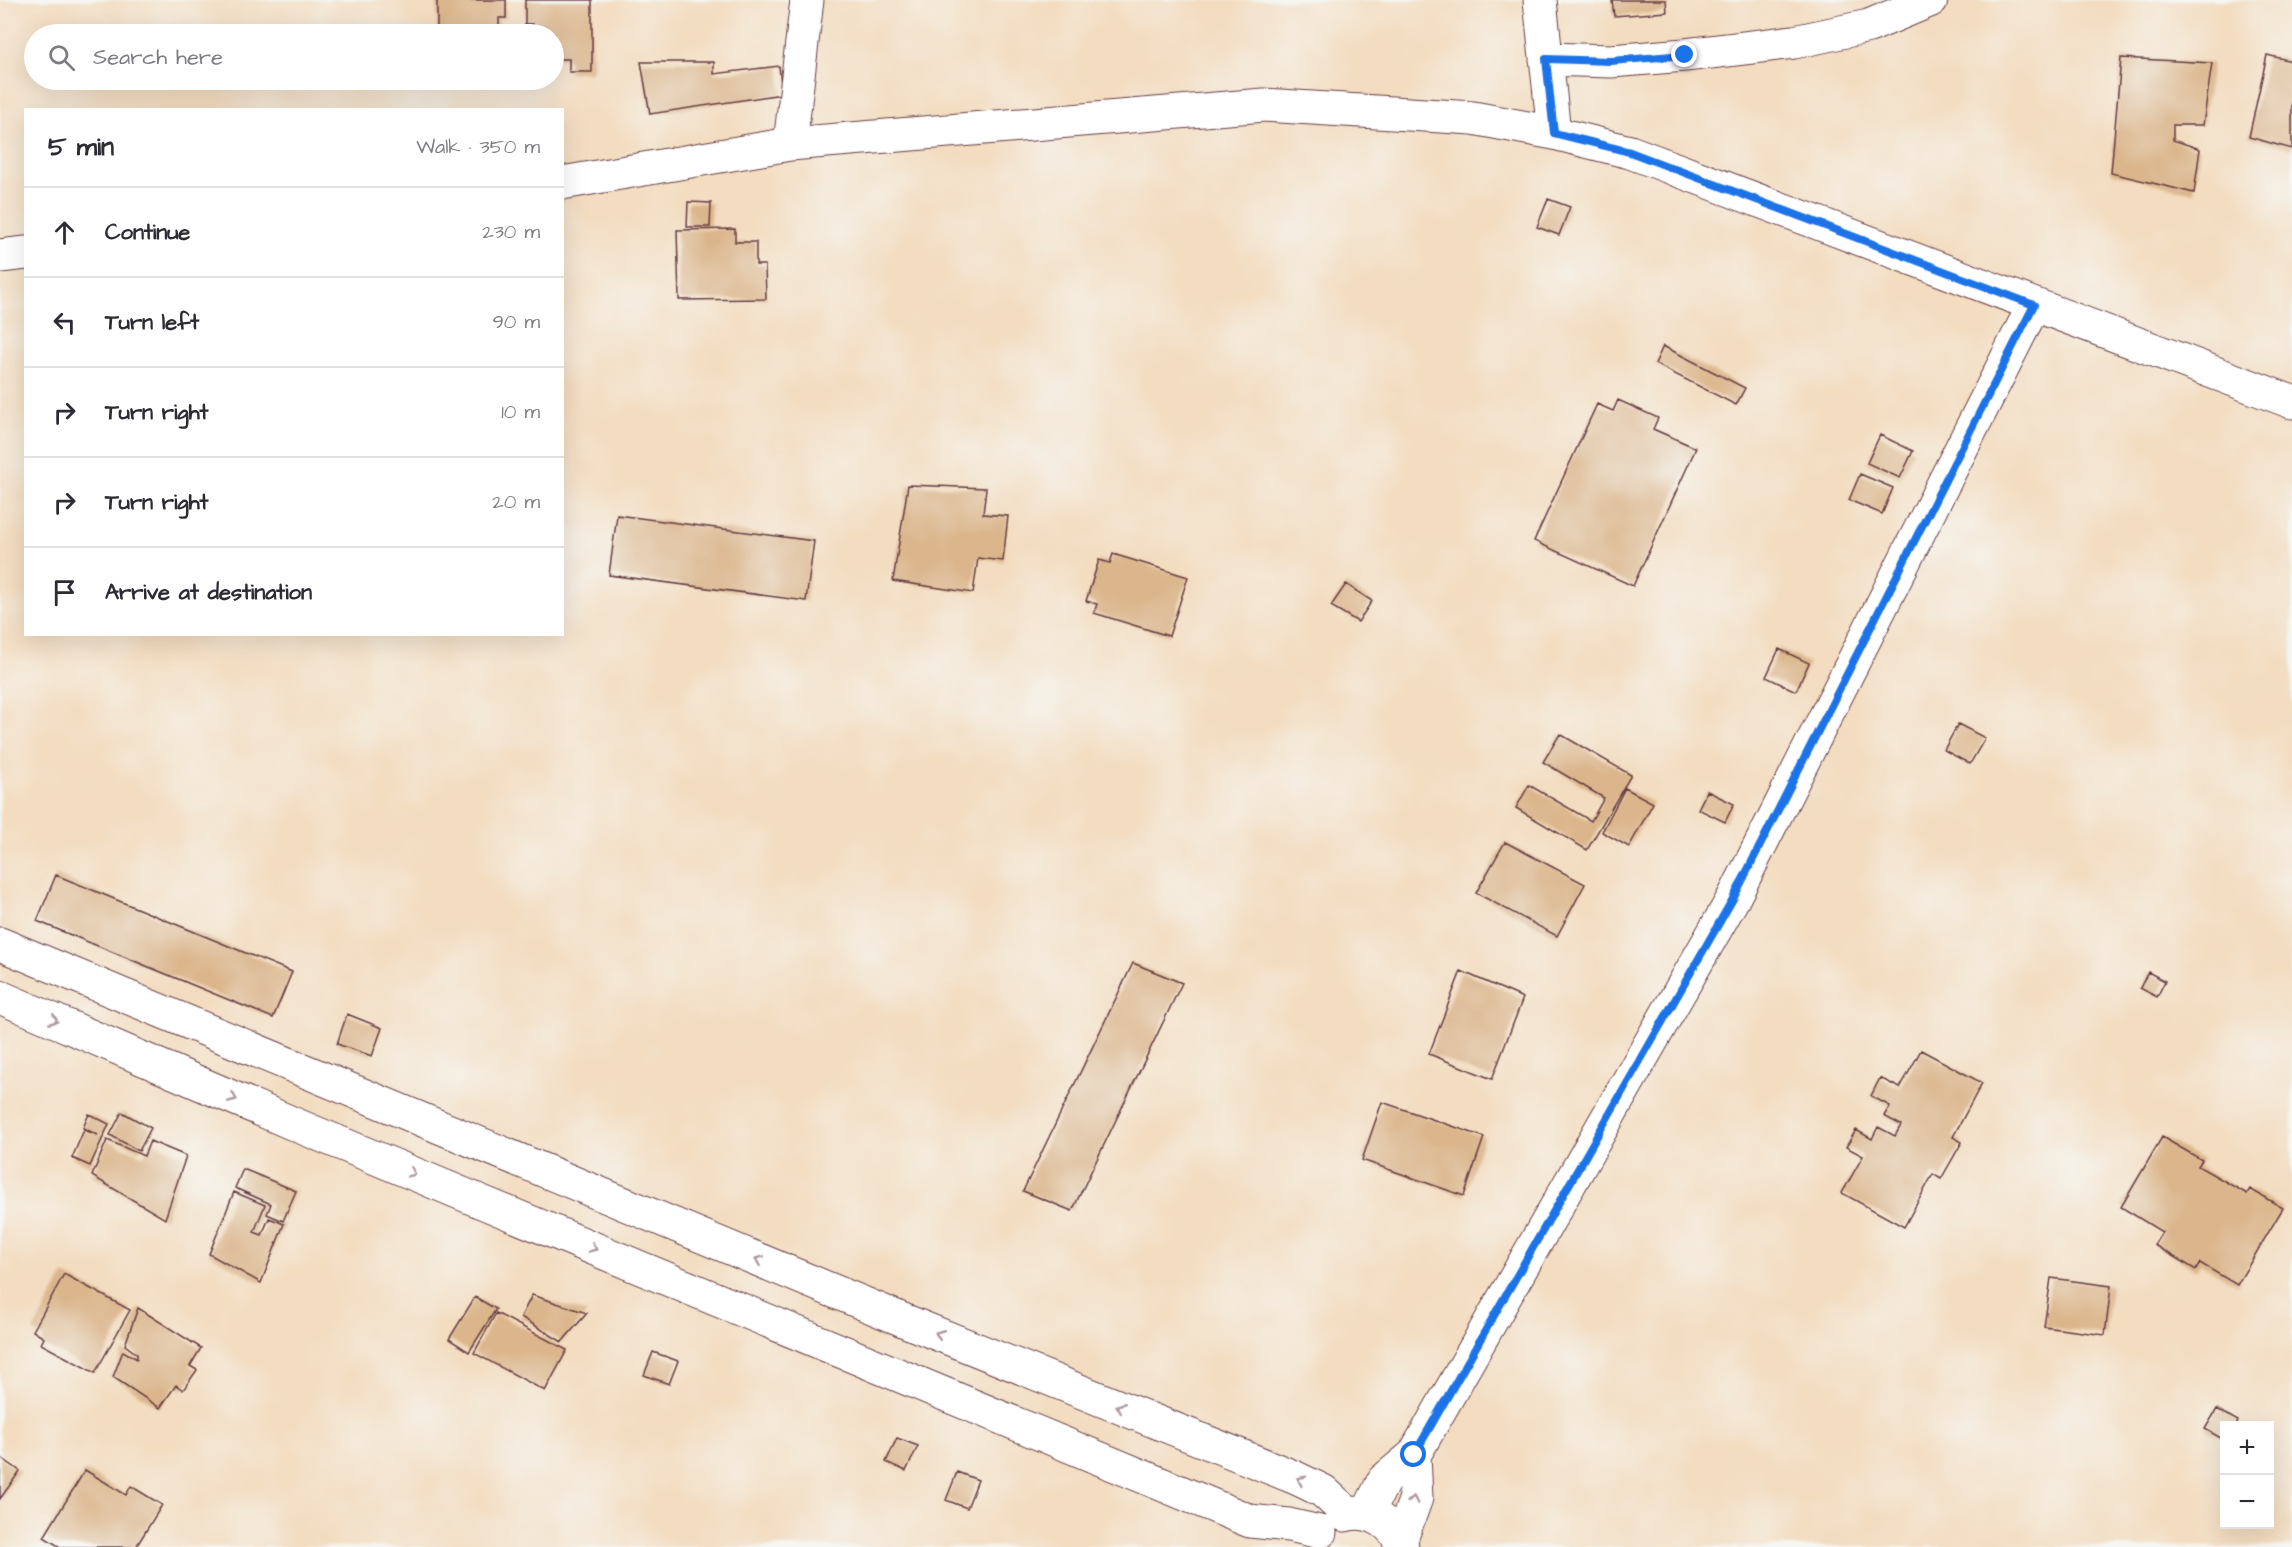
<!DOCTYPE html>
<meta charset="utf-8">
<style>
body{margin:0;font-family:"Architects Daughter",sans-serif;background:#f7f7f7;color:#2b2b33}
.controls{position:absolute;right:18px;bottom:18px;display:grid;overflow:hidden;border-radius:0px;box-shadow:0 6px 24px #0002}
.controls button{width:54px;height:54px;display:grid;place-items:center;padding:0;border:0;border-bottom:2px solid #e1e1e2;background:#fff;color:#2b2b33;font:30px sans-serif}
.stop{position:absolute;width:18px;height:18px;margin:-14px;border:4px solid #1a73e8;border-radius:50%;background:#fff}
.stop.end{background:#1a73e8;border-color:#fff;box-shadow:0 2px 6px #0008}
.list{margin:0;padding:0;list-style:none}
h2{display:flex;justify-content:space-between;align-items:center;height:78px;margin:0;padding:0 24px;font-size:26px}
h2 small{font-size:20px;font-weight:400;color:#7c7c81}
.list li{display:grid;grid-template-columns:39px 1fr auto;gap:18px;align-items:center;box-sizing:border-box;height:90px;padding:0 24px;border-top:2px solid #e1e1e2}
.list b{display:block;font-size:22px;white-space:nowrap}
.list em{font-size:20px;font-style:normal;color:#7c7c81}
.icon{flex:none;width:33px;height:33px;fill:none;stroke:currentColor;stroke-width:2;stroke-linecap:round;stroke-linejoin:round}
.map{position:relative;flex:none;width:2292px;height:1547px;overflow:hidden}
.search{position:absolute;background:#fff;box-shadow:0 6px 24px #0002;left:24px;top:24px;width:540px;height:66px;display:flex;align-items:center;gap:15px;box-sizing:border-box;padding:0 21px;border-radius:33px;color:#7c7c81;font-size:22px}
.panel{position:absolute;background:#fff;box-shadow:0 6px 24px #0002;left:24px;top:108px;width:540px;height:528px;border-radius:0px}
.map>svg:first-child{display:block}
.building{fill:#dbb68c}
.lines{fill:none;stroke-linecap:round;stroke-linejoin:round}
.minor-casing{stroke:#633b41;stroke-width:35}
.minor{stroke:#fff;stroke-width:33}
.oneway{stroke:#ae9aa0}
.route{stroke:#1a73e8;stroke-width:8}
</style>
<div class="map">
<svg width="2292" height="1547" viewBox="0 0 2292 1547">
<rect width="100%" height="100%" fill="#f6f6f2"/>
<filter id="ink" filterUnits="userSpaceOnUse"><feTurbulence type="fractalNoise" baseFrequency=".0167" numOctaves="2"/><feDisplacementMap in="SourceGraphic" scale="12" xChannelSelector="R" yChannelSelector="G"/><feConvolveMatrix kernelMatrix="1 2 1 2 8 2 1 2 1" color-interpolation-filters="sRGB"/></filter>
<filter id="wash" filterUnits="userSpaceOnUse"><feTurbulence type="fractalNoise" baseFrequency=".008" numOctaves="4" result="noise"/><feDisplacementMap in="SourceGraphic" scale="24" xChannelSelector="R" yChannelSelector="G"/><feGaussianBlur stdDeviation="1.35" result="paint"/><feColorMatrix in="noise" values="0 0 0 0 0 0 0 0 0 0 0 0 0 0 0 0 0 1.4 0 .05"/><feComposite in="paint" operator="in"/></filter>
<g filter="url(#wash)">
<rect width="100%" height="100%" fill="#f3dcbf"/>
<g id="blocks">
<!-- building -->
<path class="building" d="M437,0H506V18H499V34H437Z
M525,0H592V72H569V59H554V34H533V24H525Z
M1612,0H1666L1667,12L1614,16Z
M2267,55L2292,61V149L2249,137Z
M2121,58L2212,63L2203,125H2173V140L2200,149L2194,193L2111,173Z
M641,62H714V74L779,66L782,94L650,114Z
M1548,199L1570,207L1559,235L1537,227Z
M688,202L711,203L710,227H687Z
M735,229V242H756V265H765L766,299L679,300L677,230Z
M1663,346L1745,388L1736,405L1655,364Z
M1618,400L1658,418L1653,429L1696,448L1633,586L1534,541L1597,404L1613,411Z
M1880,435L1913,451L1900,478L1867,463Z
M1860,474L1893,488L1882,514L1849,500Z
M908,485L986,488L983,514L1008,516L1003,561L978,558L973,593L893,581Z
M617,515L814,541L806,601L609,575Z
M1113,554L1188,577L1169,636L1094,613L1097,604L1086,601L1099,560L1110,563Z
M1346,584L1372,601L1358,622L1331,606Z
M1779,649L1809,663L1796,691L1766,677Z
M1958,724L1985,738L1970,764L1944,750Z
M1560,734L1631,775L1587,850L1516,808L1529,785L1591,821L1604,798L1543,762Z
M1625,788L1653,803L1629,847L1602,832Z
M1707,791L1734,804L1725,822L1698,809Z
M1505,842L1585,884L1557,936L1476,893Z
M56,875L292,972L273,1018L37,921Z
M1133,963L1182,983L1072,1211L1023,1191Z
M1461,971L1523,998L1492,1079L1429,1054Z
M2148,972L2165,981L2157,997L2140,988Z
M347,1014L382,1028L372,1056L337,1044Z
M1921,1050L1982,1083L1953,1137L1962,1142L1941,1179L1933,1174L1904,1227L1842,1193L1863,1156L1846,1147L1856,1130L1872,1139L1878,1127L1895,1136L1901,1125L1884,1116L1890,1106L1871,1096L1880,1078L1900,1088Z
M1382,1102L1484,1137L1464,1196L1362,1160Z
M122,1112L151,1128L139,1151L110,1135Z
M89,1114L109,1124L90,1166L72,1158L84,1130L98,1135L83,1128Z
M2162,1137L2202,1160L2198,1166L2247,1194L2250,1189L2283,1208L2237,1285L2200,1263L2196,1270L2154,1245L2162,1232L2121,1207Z
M107,1140L144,1156L150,1141L186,1156L165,1219L92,1176Z
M243,1169L296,1191L283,1221L267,1214L271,1204L235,1188Z
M234,1192L265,1205L254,1232L262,1235L269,1218L284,1224L261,1283L209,1254Z
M64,1274L130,1310L95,1373L41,1344L44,1338L33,1331Z
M2051,1278L2111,1286L2105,1335L2044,1327Z
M532,1295L587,1313L562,1342L521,1317Z
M475,1297L496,1309L469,1352L449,1339Z
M138,1308L201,1348L190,1366L197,1370L183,1390L176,1385L160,1408L113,1377L123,1351L137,1359V1354L125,1345Z
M496,1313L567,1350L545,1391L474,1353Z
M653,1352L678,1361L669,1384L644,1375Z
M2217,1409L2238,1421L2236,1426H2224V1440L2205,1429Z
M897,1438L918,1446L906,1471L886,1462Z
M0,1457L20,1471L0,1499Z
M85,1470L126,1495L131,1486L162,1505L136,1547H60L44,1537Z
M957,1472L978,1480L967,1508L946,1500Z"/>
</g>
</g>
<g filter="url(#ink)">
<use href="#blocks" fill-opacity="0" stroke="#633b41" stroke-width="1.5"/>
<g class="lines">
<!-- minor casing -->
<g class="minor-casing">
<path id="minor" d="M1540,0L1554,133
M1546,59L1611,61L1685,55L1794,42L1869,26L1931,0
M790,144L807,0
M562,183L790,144L1264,105L1473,118L1554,133L1630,152L2292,402
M0,256L26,253
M0,944L908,1322L1296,1478L1323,1491L1348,1514
M0,997L294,1124L1250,1521L1289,1525L1320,1532
M1367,1514L1384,1480L1414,1455L1734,897L2034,305
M1345,1515C1369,1508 1395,1523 1402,1547
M1400,1542L1416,1498L1414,1455"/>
</g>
<!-- minor -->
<use href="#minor" class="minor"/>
</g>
<!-- one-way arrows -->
<defs><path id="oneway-chevron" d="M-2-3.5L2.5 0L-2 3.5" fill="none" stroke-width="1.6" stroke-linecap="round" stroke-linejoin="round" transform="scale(1.5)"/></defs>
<g class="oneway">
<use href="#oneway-chevron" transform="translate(54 1020) rotate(23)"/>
<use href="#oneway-chevron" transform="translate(233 1098) rotate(23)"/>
<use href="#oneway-chevron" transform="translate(412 1173) rotate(23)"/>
<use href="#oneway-chevron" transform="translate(593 1248) rotate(23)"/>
<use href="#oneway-chevron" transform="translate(759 1260) rotate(-157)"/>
<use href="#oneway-chevron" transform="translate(939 1334) rotate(-158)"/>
<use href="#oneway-chevron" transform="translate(1120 1407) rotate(-158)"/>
<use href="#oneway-chevron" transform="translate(1301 1480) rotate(-154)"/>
<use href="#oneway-chevron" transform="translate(1413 1500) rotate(-80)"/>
</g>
</g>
<g class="lines" filter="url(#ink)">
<!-- route -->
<path class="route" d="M1414,1455L1734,897L2034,305L1630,152L1554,133L1546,59L1611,61L1685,55"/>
</g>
</svg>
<div class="controls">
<button>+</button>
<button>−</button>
</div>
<div class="stop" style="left:1414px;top:1455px"></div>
<div class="stop end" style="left:1685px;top:55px"></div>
<div class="search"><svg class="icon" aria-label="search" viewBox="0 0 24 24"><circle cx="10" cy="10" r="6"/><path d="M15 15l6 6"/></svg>Search here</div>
<section class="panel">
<h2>5 min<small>Walk · 350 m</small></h2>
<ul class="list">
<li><svg class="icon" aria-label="ahead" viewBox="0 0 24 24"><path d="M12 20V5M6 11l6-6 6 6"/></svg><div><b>Continue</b></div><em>230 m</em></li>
<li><svg class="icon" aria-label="left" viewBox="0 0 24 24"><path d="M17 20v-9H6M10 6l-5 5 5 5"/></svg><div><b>Turn left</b></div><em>90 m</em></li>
<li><svg class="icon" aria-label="right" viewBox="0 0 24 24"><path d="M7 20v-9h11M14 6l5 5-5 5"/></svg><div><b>Turn right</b></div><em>10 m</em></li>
<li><svg class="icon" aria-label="right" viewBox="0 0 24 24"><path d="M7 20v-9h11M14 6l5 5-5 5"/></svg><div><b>Turn right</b></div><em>20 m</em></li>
<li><svg class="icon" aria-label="arrive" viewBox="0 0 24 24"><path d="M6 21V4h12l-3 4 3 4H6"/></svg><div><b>Arrive at destination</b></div></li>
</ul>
</section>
</div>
